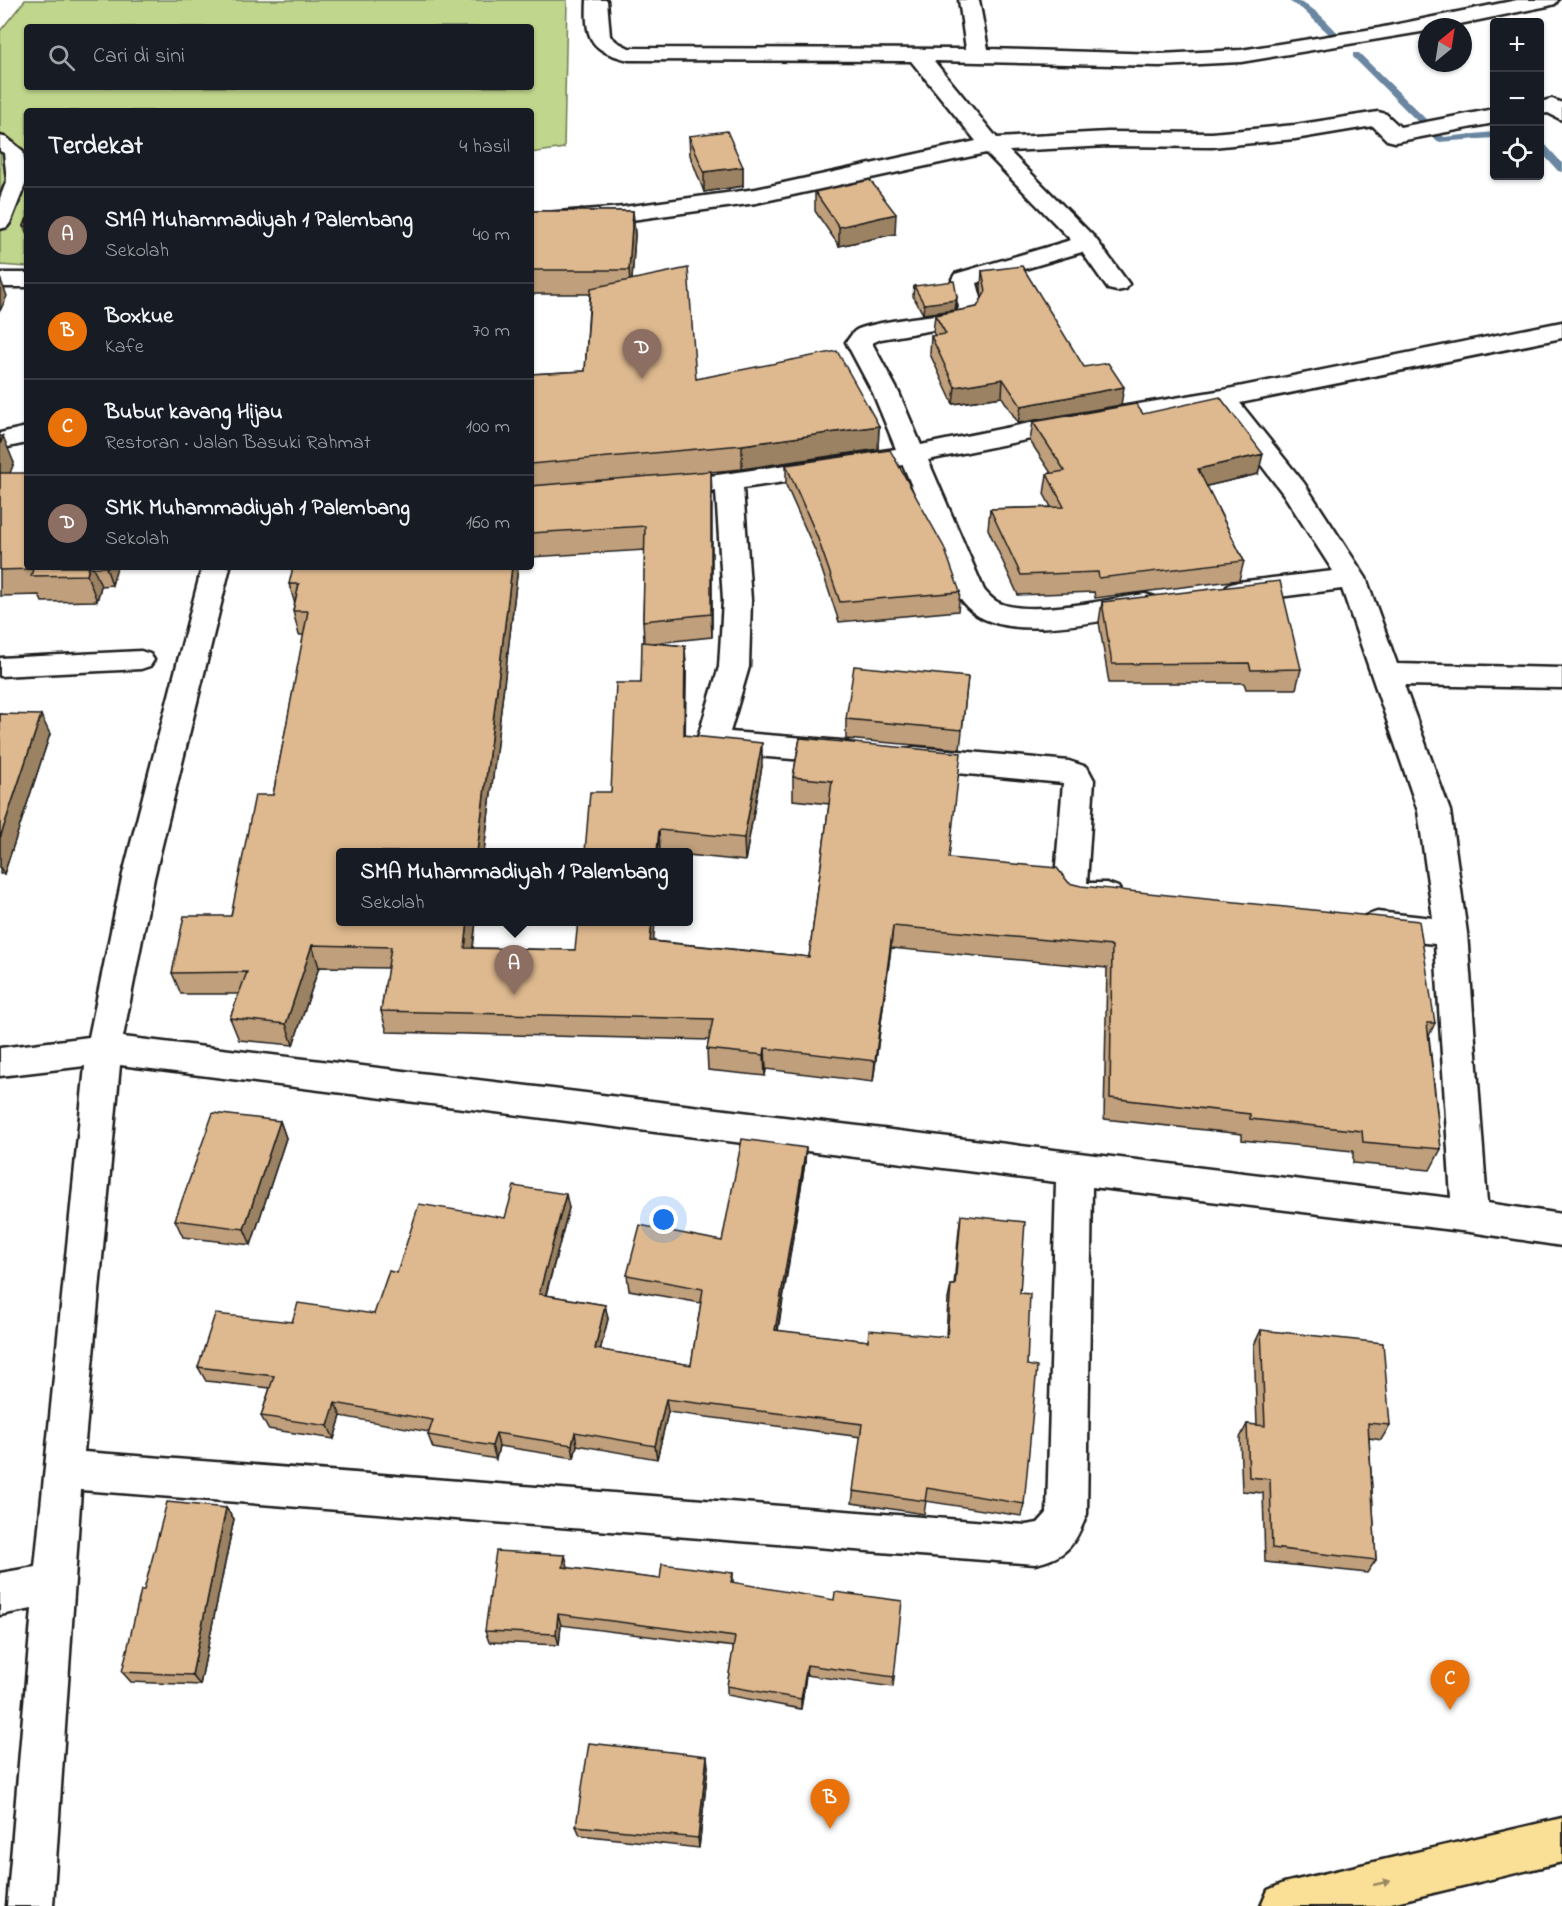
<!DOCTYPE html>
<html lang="id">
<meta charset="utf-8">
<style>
body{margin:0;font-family:"Indie Flower",sans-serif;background:#242831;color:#f1f3f6}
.controls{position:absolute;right:18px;top:18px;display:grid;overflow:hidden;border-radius:6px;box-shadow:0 2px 4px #0004}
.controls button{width:54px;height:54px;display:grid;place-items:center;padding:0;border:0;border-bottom:2px solid #363941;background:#171b24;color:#f1f3f6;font:30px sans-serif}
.compass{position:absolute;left:1418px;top:18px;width:54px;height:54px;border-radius:50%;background:#171b24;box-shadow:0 2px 4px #0004;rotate:30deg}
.you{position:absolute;left:664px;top:1220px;width:21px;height:21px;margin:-15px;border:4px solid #fff;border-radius:50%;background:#1a73e8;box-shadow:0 0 0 9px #1a73e833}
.badge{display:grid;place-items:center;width:39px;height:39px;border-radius:50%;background:#1f6fb2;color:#fff;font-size:20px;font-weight:700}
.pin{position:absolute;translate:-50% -50px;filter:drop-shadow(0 2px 3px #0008)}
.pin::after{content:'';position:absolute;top:32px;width:21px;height:18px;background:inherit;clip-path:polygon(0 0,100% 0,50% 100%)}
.popup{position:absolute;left:336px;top:848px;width:357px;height:78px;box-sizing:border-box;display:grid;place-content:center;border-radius:6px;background:#171b24;filter:drop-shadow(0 2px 4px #0005);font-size:20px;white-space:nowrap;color:#9ea1a6}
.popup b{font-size:22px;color:#f1f3f6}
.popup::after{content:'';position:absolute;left:50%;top:100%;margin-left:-12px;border:12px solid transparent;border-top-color:#171b24}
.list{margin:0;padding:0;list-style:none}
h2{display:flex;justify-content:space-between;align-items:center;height:78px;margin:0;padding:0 24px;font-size:26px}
h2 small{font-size:20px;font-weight:400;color:#9ea1a6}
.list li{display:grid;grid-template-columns:39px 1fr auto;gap:18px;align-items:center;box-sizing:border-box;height:96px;padding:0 24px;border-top:2px solid #363941}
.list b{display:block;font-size:22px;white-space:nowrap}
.list p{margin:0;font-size:20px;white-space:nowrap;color:#9ea1a6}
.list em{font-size:20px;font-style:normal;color:#9ea1a6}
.icon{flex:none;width:33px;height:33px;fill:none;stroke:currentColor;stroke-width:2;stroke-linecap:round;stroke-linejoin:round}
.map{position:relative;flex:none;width:1562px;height:1906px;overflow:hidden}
.search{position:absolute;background:#171b24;box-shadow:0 2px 4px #0004;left:24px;top:24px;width:510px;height:66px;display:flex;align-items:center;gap:15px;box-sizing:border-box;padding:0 21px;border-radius:6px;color:#9ea1a6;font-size:22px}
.panel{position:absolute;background:#171b24;box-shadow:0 2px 4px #0004;left:24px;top:108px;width:510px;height:462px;border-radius:6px}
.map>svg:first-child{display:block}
.green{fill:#bfd68c;stroke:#6e7954;stroke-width:1.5;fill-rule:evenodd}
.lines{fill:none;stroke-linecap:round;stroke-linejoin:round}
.stream{fill:#6a86a1;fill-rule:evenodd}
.service-casing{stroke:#1c1c1c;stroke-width:5}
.minor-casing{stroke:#1c1c1c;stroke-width:5}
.trunk-casing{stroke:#1c1c1c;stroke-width:5}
.service{fill:#fff;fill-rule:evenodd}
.minor{fill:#fff;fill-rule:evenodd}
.trunk{fill:#fadf96;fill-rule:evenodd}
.wall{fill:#bf9f7b;stroke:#1c1c1c;stroke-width:1.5}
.shaded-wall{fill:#9b8264;stroke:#1c1c1c;stroke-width:1.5}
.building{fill:#deb98f;stroke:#1c1c1c;stroke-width:1.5}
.oneway{fill:#96875f}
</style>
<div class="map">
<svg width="1562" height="1906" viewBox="0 0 1562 1906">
<rect width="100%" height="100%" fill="#fff"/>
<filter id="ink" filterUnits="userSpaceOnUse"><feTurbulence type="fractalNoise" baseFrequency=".0167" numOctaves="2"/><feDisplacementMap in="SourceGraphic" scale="12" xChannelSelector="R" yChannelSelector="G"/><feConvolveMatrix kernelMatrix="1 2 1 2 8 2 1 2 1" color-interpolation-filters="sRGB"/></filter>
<g filter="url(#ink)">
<!-- green -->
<path class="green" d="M25,0H567L564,148L531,153V111H27V267L0,265V31ZM27,27H531V87H27Z"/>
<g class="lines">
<!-- stream -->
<path class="stream" d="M1287,0C1308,0 1324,18 1338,33L1330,35L1302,9Z
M1353,53H1359L1444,137L1494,132V138L1438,142L1353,57Z
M1540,142L1544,143L1562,163V172L1558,171L1540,151Z"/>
<!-- service casing -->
<g class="service-casing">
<path id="service" d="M0,136L7,138L23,151L27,180L10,223L7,227L0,229V198L7,180L4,153L0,151Z
M141,651L150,654L154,660L150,666L141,669L0,676V658Z"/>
</g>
<!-- minor casing -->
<g class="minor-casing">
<path id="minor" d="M587,0H607L610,36L617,42L629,48L966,49L959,0H979L988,49L1160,54L1241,50L1379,28L1517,0H1558L1555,4L1548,6L1445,27H1427V31L1241,62L1160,66L934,61L997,138L1108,132L1212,133L1295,125L1378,112L1386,114L1400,127L1494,109V123L1395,142L1387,140L1373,126L1295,139L1212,147L1108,146L1009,151L1095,238L1129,284L1126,289L1117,291L1108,289L1082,252L977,283C981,299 987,310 974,323L881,339L872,343L899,393L921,445L1055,418L1223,390L1562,322V338L1240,403L1304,483L1366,578L1397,664L1562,668V688L1404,685L1450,811L1467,933L1487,1203L1562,1214V1246L1470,1232L1092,1187L1087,1514C1075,1544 1068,1557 1035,1564L81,1490L53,1906H7L32,1609L0,1615V1573L35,1567L85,1066L0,1076V1048L89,1037L122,878L202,567H230L154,878L123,1037L1451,1198L1435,944L1377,938L1365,934L1361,925L1365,916L1377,912L1433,918L1418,811L1342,589L1238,602L1228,599L1224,592L1228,585L1238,582L1333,571L1284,495L1217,407L1055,434L928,460L984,590C989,596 995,602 1002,604C1036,616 1108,599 1145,594L1155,597L1159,604L1155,611L1145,614C1098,620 1003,645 967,607C954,594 949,575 942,558C929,527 916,496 903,465L743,488L751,600L749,667L730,732L842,741L853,744L857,752L853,760L842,763L718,753C707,750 703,747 698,737L719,667L723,600L716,491L706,493L696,490L693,484L696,478L896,449L873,393L846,342C849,339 852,333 855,331C868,322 937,315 957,312L959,307L952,279L955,274L1071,240L986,153L756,203L624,221L531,228V214L624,207L756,189L976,141L911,61L629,60C590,51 585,39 587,0ZM120,1065L1056,1182L1047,1513L1038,1523L1026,1525L84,1452Z
M1552,99L1562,103V120L1548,113L1540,114V102Z
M0,273H27V287H0Z
M27,427V443L8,447L0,445V433Z
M915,747L1069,761L1087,767L1094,780L1087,883H1107L1118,887L1123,896L1118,905C1097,912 1078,907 1059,898L1054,889L1063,783L915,769L904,766L900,758L904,750Z"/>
</g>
<!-- trunk casing -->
<g class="trunk-casing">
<path id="trunk" d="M1562,1818V1862L1379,1906H1261L1268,1890L1284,1883Z"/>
</g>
<!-- service -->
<use href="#service" class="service"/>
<!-- minor -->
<use href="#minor" class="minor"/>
<!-- trunk -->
<use href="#trunk" class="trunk"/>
</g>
<!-- wall -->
<path class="wall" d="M689,136L743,167V186L704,192L690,155Z
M815,192L895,234L839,246L815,211Z
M531,211H633L635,235L632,279L696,379L879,426L878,449L742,469L711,472L712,637L654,643L685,646L686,670L685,735L762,766L745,861L688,855V852H585L611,792L641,683L644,642L643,621L645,550L531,557V374L585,371L590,294H531Z
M27,218V235L24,226Z
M982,271L1084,367L1121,405L1018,423L1002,397L953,404L930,354L931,336H935L933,332L935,315L977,307L982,298L981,288Z
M914,286L957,297L955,310L923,314L913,296Z
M1143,414L1258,474L1207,486L1244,561L1239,580L1095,598L1094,592L1018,595L988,529L990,509L1051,507L1044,494L1047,474L1051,473L1030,441L1033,422Z
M0,436L14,463L9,473L27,567H117L112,585L101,586L97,601L42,602L39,595L0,596Z
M786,465L960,592L958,611L839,622L817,555L786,485Z
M518,567L484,852H340V921H476L473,948L575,950L654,941L809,957L829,804L793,800V777L800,738L949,858L1069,883L1435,1023L1429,1036L1441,1149L1430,1170L1353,1163V1151L1242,1140V1134L1104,1119L1107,968L891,948L873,1082L766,1069L765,1076L708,1070L707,1049L709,1040L387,1032L381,1011L388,968L319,967L293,1045L239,1040L230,1018L239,994H181L172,973L231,916L273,795L304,635H299L293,611L295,604L289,584Z
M1102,602L1301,669L1296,689H1246L1244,683H1109L1099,622Z
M968,677L960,749L846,739V719Z
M0,714L50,734L4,874H0Z
M280,1121L286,1138L251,1245L183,1237L175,1220Z
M805,1163L778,1331L868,1341L946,1337L948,1299L951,1285H954L959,1229L961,1215L1020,1293L1027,1365L1024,1504L1021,1516L926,1501L924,1514L852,1503L861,1437L668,1412L657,1459L577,1445L574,1458L499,1446L496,1459L433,1448L428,1435L429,1432L341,1416L334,1439L268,1429L261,1416L270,1388L206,1381L198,1367L292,1322L374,1314L397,1273L505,1218L569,1208L546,1295L605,1305L608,1319L600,1350L691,1365L701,1303L629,1290L627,1275L722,1241Z
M1261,1330L1390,1425L1381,1440L1369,1438L1376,1560L1367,1573L1265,1562L1263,1493L1242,1491L1240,1438L1247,1424L1257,1425L1254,1345Z
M226,1508L234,1519L200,1685L131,1682L122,1672Z
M568,1566L567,1568L660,1579L733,1573V1582L894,1677L893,1687L806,1675L801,1709L727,1695V1686L734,1647L561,1625L559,1645L489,1642L485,1631Z
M708,1766L699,1848L580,1835L576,1826Z"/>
<!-- shaded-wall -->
<path class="shaded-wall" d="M743,167V186L704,192V172Z
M633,211L635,235L631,294L629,270Z
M896,214L895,234L839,246V227Z
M0,278L7,296L0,311Z
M957,297L955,310L923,314L924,304Z
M1003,379L1002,397L953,404L955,387Z
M1124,387L1121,405L1018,423L1021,406Z
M879,426L878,449L742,469V445Z
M3,436L14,463L0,498V444Z
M1263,454L1258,474L1194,489L1198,469Z
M711,471L712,495V637L711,614Z
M89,567H93L101,586L97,601L87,575Z
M106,567H117L112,585Z
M512,567H518L484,852H477Z
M685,646L686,670L685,758L684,735Z
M41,715L50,734L4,874L0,867V838Z
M762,743V766L745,861L744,838Z
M659,830L660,852H657Z
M468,921H476L470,970L465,948Z
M652,921H655L652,963L650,941Z
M893,926L891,948L873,1082L875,1061Z
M312,945L319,967L293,1045L286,1024Z
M765,1048L766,1069L765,1076L764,1055Z
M280,1121L286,1138L251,1245L244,1229Z
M806,1148L805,1163L775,1344V1330Z
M566,1194L569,1208L542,1308L539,1294Z
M605,1305L608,1319L597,1363L595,1349Z
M666,1399L668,1412L657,1459L655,1446Z
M335,1403L341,1416L334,1439L328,1426Z
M575,1432L577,1445L574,1458L572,1445Z
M496,1433L499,1446L496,1459L492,1446Z
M226,1508L234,1519L200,1685L192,1675Z
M565,1555L568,1566L566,1578L563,1567Z
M558,1614L561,1625L559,1645L556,1634Z
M807,1665L806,1675L801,1709V1699Z
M707,1756L708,1766L699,1848L698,1838Z"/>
<!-- building -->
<path class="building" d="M727,131L743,167L704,172L689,136Z
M870,180L896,214L839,227L815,192Z
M531,211H633L629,270H531Z
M27,218V226H24Z
M1022,266L1084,367L1108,363L1124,387L1021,406L1003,379L955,387L931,336L946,334L935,315L977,307L986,291L982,271Z
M688,268L696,379L837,351L879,426L742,445L531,464V374L585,371L591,288Z
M954,281L957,297L956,300L924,304L914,286Z
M1220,397L1263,454L1198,469L1244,561L1099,578L1098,572L1021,575L990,509L1064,507L1047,474L1065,471L1033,422L1136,404L1143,414Z
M0,436H3L0,444Z
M890,450L944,547L960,592L840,602L817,536L786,465Z
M711,471V614L643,621L645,526L531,533V486Z
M0,473H27V567H89L87,575L31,576L33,569L0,570Z
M293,567H512L477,852H340V921H468L465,948L575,950L578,921H652L650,941L809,957L832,781L793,777L800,738L961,753L949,858L1057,868L1069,883L1081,886L1419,921L1435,1023H1427L1441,1149L1363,1142L1362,1131L1250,1119V1114L1110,1098L1112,946L893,926L875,1061L765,1048L764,1055L707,1049L713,1019L381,1011L391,947L312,945L286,1024L230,1018L247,972L172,973L184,916H231L255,795H273L308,611H293L299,584H289Z
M1280,581L1301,669L1251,670L1249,663L1112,664L1102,602Z
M642,642L685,646L684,735L762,743L744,838L659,830L657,852H585L590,792H611L616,683H641Z
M854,666L968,677L962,730L846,719Z
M0,714L41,715L0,838Z
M213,1113L280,1121L244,1229L175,1220Z
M742,1139L806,1148L775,1330L868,1341L869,1330L947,1337L951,1285H955L961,1215L1025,1222L1020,1293L1030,1294L1027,1365L1037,1367L1024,1504L927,1488L925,1501L853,1491L862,1424L666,1399L655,1446L575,1432L572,1445L496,1433L492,1446L428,1435L433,1420L335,1403L328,1426L261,1416L274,1376L198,1367L215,1314L292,1322L298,1303L374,1314L389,1271L397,1273L419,1204L505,1218L514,1186L566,1194L539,1294L605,1305L595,1349L691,1365L703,1289L627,1275L640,1225L722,1241Z
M1261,1330L1383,1343L1390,1425L1368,1423L1376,1560L1272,1548L1270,1479L1249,1477L1247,1424L1265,1426Z
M167,1502L226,1508L192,1675L122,1672L141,1590H144Z
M496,1551L565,1555L563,1567L660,1579L662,1564L733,1573L731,1582L834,1600L835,1592L902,1601L894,1677L807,1665L801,1699L727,1686L735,1637L558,1614L556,1634L485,1631Z
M589,1743L707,1756L698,1838L576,1826Z"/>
<!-- one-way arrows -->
<defs><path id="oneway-solid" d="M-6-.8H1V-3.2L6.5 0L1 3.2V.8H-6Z" transform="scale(1.5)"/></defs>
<use class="oneway" href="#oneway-solid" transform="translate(1382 1883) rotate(-13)"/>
</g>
</svg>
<div class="controls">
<button>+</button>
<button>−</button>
<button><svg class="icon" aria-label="locate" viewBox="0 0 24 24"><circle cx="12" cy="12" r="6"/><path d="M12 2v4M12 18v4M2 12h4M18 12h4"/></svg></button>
</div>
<svg class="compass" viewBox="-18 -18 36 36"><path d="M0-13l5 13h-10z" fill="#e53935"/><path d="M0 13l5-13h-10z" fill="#9ea1a6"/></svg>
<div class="you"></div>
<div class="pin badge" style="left:514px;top:995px;background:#8d6e63">A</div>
<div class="popup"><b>SMA Muhammadiyah 1 Palembang</b>Sekolah</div>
<div class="pin badge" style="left:830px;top:1829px;background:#e8710a">B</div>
<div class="pin badge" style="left:1450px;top:1710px;background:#e8710a">C</div>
<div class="pin badge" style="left:642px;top:379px;background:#8d6e63">D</div>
<div class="search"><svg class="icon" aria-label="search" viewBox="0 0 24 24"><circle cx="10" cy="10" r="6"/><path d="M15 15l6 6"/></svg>Cari di sini</div>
<section class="panel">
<h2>Terdekat<small>4 hasil</small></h2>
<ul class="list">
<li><span class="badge" style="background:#8d6e63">A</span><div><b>SMA Muhammadiyah 1 Palembang</b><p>Sekolah</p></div><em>40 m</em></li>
<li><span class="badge" style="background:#e8710a">B</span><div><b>Boxkue</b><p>Kafe</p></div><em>70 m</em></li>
<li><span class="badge" style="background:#e8710a">C</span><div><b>Bubur kavang Hijau</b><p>Restoran · Jalan Basuki Rahmat</p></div><em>100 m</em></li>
<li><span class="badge" style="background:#8d6e63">D</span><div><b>SMK Muhammadiyah 1 Palembang</b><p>Sekolah</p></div><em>160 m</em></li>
</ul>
</section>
</div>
